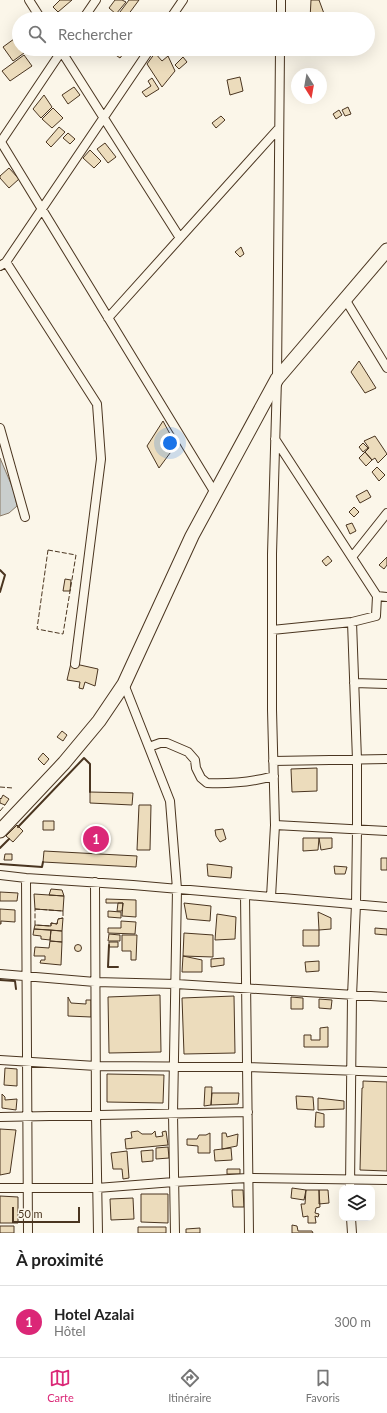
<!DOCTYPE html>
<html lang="fr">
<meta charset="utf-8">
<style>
body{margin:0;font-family:Lato,sans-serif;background:#f6f6f6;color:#222}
.controls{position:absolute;right:12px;bottom:12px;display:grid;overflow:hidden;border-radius:8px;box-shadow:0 4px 16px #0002}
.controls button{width:36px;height:36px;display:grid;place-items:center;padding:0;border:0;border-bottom:1px solid #e0e0e0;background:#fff;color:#222;font:20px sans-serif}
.compass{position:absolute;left:291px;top:68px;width:36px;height:36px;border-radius:50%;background:#fff;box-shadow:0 4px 16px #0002;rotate:169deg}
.scale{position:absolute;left:12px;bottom:10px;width:68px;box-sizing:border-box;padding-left:4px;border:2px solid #4a3520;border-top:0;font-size:11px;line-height:14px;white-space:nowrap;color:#4a3520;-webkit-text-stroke:3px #fbf6e9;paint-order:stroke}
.you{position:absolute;left:170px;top:443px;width:14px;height:14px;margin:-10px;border:3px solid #fff;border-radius:50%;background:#1a73e8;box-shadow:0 0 0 6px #1a73e833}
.badge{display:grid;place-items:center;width:26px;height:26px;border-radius:50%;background:#db2777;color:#fff;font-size:13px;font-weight:700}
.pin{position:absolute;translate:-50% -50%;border:2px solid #fff;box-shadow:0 1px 4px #0006}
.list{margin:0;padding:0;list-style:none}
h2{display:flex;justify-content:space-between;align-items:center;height:52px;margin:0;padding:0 16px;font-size:17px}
h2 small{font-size:13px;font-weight:400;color:#767676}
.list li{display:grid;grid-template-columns:26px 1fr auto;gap:12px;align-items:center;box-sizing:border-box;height:72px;padding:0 16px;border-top:1px solid #e0e0e0}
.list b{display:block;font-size:15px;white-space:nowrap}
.list p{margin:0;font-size:13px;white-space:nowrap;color:#767676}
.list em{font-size:13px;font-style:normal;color:#767676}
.icon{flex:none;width:22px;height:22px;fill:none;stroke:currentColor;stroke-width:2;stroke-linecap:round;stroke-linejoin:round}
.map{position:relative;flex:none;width:387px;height:1233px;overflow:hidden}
.search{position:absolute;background:#fff;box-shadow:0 4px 16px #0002;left:12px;right:12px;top:12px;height:44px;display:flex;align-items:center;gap:10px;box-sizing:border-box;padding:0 14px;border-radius:22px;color:#767676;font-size:15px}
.sheet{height:124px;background:#fff}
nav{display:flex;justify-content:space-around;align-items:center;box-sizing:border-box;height:56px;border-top:1px solid #e0e0e0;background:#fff;font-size:11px;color:#767676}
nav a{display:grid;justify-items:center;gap:2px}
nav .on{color:#db2777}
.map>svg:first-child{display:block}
.water{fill:#c9cecd;stroke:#887966}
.building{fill:#ecdcbc;stroke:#4a3520}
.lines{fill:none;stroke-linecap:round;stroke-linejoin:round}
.street-casing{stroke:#4a3520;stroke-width:10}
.primary-casing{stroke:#4a3520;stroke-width:15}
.street{stroke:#fbf6e9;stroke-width:8}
.primary{stroke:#fbf6e9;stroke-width:13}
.fence{stroke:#4a3520;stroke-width:1;stroke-dasharray:5 2;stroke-linecap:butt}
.wall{stroke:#4a3520;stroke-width:2}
</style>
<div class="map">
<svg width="387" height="1233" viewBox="0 0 387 1233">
<rect width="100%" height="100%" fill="#fbf6e9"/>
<!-- water -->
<path class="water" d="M0,458L14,491L17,506L9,513L0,516Z"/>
<!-- building -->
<path class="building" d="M60,0H72L58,12L53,7Z
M115,0H122L126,2L116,14L109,8Z
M129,0H139L125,19H120L117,16Z
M311,0H319L326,19H310Z
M14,39L19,47V49H21L24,53L13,61L3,47Z
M107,49H127L120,58Z
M155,53L162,61L168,56L175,71L162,87L147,64Z
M24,55L32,66L10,81L2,71Z
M183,57L187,62L179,69L175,65Z
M240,77L243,91L230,95L227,80Z
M152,78L159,89L146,97L142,92L151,86L148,81Z
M74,87L80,95L68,104L62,95Z
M44,95L52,107L41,118L33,109Z
M348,107L351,114L345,116L342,110Z
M53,108L63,118L52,128L42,119Z
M339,110L342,115L336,119L333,114Z
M221,116L225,120L216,128L212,123Z
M59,127L65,132L51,147L46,142Z
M68,133L75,139L70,144L63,138Z
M105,143L116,157L108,163L97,149Z
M90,150L101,161L94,168L83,158Z
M9,168L19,179L9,188L0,178V176Z
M241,247L244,254L240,257L235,252Z
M359,361L376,388L365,393L351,372Z
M163,421L176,445L159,468L147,446Z
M375,436L387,454L378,463L375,458L372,460L365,452L369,448L364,441Z
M363,443L368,448L363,452L359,447Z
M365,452L372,460L366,466L359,458Z
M377,467L385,475L379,481L372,472Z
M367,490L371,497L360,503L356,496Z
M354,507L359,512L354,517L349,512Z
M352,523L356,531L350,534L346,525Z
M328,556L332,561L326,566L322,561Z
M387,557V565L384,569L379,565Z
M65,579L71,580L70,591H63Z
M71,663L98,669L95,686L85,682L83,689L79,688L80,682L67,680Z
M62,731L67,735L63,741L57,737Z
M43,753L49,759L44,765L38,759Z
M317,768V791L292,792L291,769Z
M90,792L133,793L132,805L90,803Z
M3,795L9,799L5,805L0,803V798L1,799Z
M139,805H151L150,850H137Z
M43,821H54V830H43Z
M17,825L23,831L13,842L6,836Z
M223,829L226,839L220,842L216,836L215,830Z
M303,838H319L318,850L303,851Z
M319,838H332V848L321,850Z
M44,851L137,856L136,867L43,862Z
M5,854H12V860H4Z
M381,858H387V870H381Z
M207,864L232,867L231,878L208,876Z
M334,866L347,867L345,874H335Z
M51,889L62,890L64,896L49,895Z
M0,892L18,893L17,901H0Z
M34,894L64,896L63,911L35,909Z
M106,899L136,900V917L122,916L123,903H106Z
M118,903H123L122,911H117Z
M184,903L211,906L210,921L187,919Z
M0,909L15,910V922L1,921V924H0Z
M108,911L121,912V918L108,917Z
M318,912L331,918V929L319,930Z
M217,914L236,917L235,939L215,940Z
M63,918L62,931L34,929L35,925L51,926V923L57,924L58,919Z
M121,921L136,922L135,934L108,933V928H121Z
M375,928L387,929V935L375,934Z
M34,929L51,930L50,940L41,939V936L33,935Z
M51,930L62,931V942L50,941Z
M303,930H319V946H303Z
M184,933L213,935V957L183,956Z
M109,934L120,935V941H108Z
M122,935H137L136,960H131V951H122Z
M50,941L62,942L61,965L40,963L41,960H45V956H34L35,947L49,948Z
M109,942H118V947H109Z
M74.5 948a3.5 3.5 0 1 1 7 0a3.5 3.5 0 1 1-7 0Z
M183,956L202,960V972H182Z
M224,958V965L211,967V959Z
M319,961V971L306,972L305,962Z
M160,995L161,1052L109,1053L108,997Z
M234,996L235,1053L184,1054L182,998Z
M68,997L71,1003L86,1004V1000H91V1017L68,1016Z
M291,997L303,998V1009H291Z
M319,999L332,1000L331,1009L319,1008Z
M328,1027V1047H304V1035H311V1040H320V1028Z
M5,1068L17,1069V1086L4,1085Z
M107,1074L164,1075L163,1103L107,1102Z
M363,1081L387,1082V1171L360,1170L362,1088H363Z
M205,1087H212L211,1105L204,1106Z
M212,1093H239L238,1104L211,1105Z
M2,1094L5,1097V1100L17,1099L16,1110L2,1108Z
M296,1096L313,1097L314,1110L297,1109Z
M318,1098L344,1101V1109L318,1110Z
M316,1112L324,1114V1127H315Z
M0,1129L16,1130L10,1173L0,1175Z
M138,1131L142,1134H152L155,1131L156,1137L163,1136L162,1132L166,1131L168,1145L126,1149L125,1139L132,1138L131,1132Z
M210,1133V1153H198V1146L187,1145V1139H197L199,1135H206Z
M222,1133H226L227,1137L238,1134L237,1146L222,1149Z
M168,1147L169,1158L156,1159V1148Z
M231,1148L232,1160L215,1161L214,1150Z
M153,1150V1161L142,1162L141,1151Z
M127,1151L129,1178L123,1179L122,1169H113L111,1153Z
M227,1169H240V1174H227Z
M292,1188L306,1190L304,1200L291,1198Z
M232,1190H243L244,1207H233Z
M306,1190H319L320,1207L316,1208L315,1213L319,1214L318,1217L315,1216L316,1223H308V1216L303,1217L301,1204H305Z
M319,1190H328L329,1203L319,1204Z
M141,1194H168V1223L141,1222Z
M0,1196L18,1197V1223H0Z
M133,1198L134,1219L111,1220L110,1199Z
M292,1225L297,1226L298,1231H312L313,1233H292Z
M0,1226H14V1233H0Z
M138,1227H166V1233H138Z
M200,1228V1233H186V1229Z"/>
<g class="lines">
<!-- street casing -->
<g class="street-casing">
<path id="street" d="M29,0L41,19
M83,19L96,0
M170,19L183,0
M281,19V0
M60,49L180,238
M1,142L215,493
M0,143L63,49
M6,262L97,404L101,459L75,664
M0,266L6,262L150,49
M345,299L387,368
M108,318L279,128
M0,428L25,517
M352,557L387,513
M377,596L387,597
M272,630L352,622L376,616L377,596L275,439
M354,683L387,684
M124,684L170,801L177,889L173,1114L175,1233
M149,747L160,743H167L188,752L195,760L196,768L201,778L207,783C230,784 252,782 274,776
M273,761L387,759
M275,825L387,831
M0,875L26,878L133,885L387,907
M26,878L28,1233
M95,882L96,1115L98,1233
M245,895L249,1233
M271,897L275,825L272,710V554L277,379L280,49
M0,974L95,982L176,984L387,997
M0,1060L96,1066L247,1067L387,1072
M0,1117L248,1112
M0,1188H97L174,1182L248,1178L387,1180
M350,1188L352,996L356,904L357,829V760L352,622
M351,1218L352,1233"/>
</g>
<!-- primary casing -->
<g class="primary-casing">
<path id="primary" d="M0,831L64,763L99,721L124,684L192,536L277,379L387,250"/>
</g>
<!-- street -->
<use href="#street" class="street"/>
<!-- primary -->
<use href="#primary" class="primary"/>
<!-- fence -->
<path class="fence" d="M48,550L76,555L63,634L37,629Z
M0,787L13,788
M0,811L5,805
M35,909L63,911V918L58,919L57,924L51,923V926L35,925Z"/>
<!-- wall -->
<path class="wall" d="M0,570L5,575L0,592
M18,827L84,758L90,764V792
M0,848L9,839
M0,864L42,867L43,862
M109,945L108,967H118
M0,980L15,981L16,989"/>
</g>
</svg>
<div class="controls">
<button><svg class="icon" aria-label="layers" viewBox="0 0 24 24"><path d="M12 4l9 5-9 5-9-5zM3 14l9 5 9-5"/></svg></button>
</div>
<svg class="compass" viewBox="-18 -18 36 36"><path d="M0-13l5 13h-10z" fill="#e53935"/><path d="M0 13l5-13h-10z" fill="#767676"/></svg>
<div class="scale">50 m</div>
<div class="you"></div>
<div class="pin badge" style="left:96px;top:839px">1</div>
<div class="search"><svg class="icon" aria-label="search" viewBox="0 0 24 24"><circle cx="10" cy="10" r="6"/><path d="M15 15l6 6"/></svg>Rechercher</div>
</div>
<section class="sheet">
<h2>À proximité<small></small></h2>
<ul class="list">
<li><span class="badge">1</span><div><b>Hotel Azalai</b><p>Hôtel</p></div><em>300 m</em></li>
</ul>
</section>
<nav>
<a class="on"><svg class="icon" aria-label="map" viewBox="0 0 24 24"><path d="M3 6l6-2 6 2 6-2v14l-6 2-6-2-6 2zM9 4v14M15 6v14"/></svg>Carte</a>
<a><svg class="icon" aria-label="directions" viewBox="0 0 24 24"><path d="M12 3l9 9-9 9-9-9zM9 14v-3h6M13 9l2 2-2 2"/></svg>Itinéraire</a>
<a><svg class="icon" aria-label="saved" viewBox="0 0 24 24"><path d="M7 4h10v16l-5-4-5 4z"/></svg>Favoris</a>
</nav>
